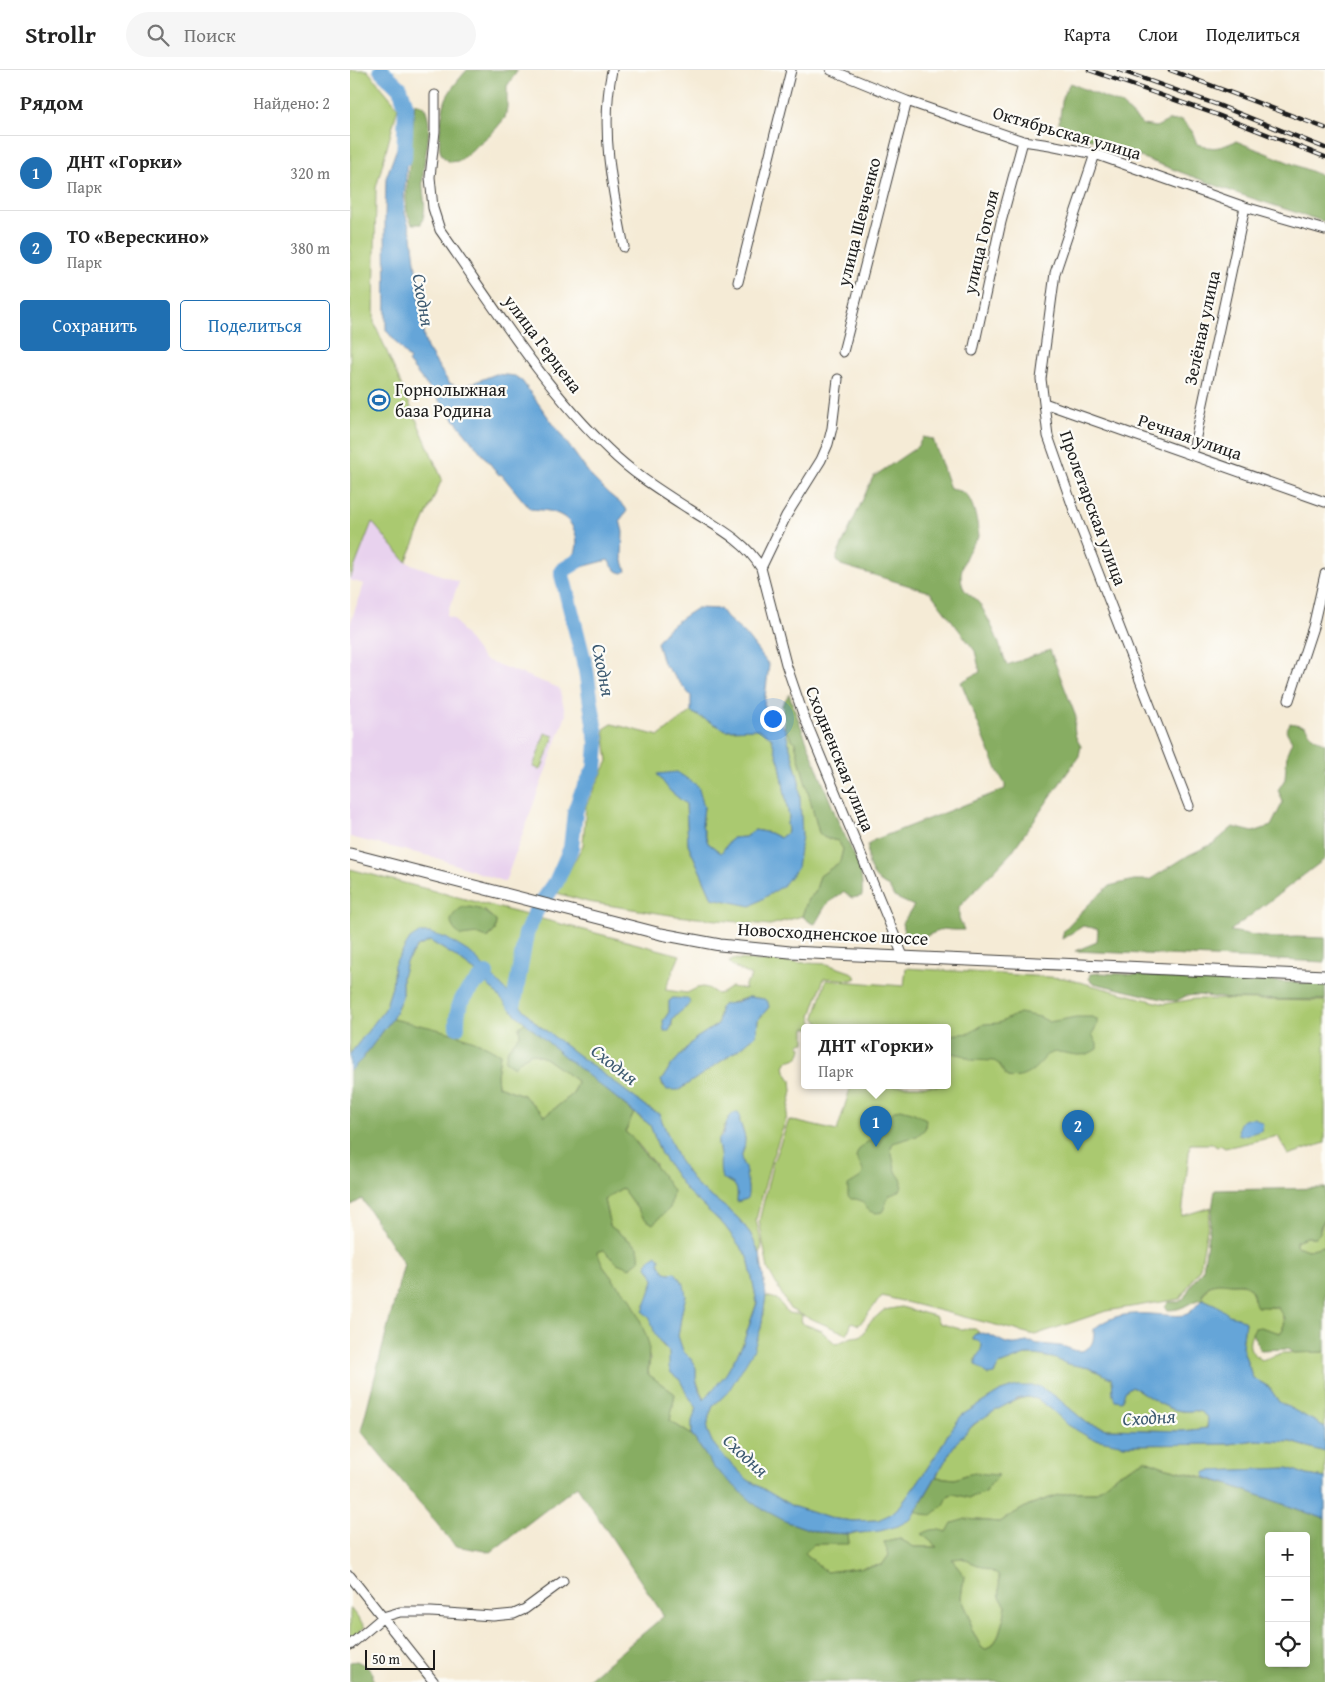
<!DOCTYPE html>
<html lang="ru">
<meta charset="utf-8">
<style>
body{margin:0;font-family:"Gentium Book Plus",serif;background:#f6f6f6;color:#222}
.controls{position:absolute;right:15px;bottom:15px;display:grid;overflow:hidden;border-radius:5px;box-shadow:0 2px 8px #0003}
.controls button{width:45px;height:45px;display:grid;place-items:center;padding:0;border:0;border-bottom:1px solid #e0e0e0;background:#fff;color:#222;font:25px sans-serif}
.scale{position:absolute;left:15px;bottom:12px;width:70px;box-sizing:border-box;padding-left:5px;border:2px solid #1c1c1c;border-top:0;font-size:14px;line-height:18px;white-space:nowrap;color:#1c1c1c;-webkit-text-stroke:4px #fdfcf7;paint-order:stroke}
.you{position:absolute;left:422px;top:648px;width:18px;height:18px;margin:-12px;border:4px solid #fff;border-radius:50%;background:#1a73e8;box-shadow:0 0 0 8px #1a73e833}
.badge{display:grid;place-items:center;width:32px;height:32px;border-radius:50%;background:#1f6fb2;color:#fff;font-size:16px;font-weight:700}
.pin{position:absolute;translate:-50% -41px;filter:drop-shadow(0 1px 2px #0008)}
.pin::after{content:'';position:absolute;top:26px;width:18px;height:15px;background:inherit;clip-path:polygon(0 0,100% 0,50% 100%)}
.popup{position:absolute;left:451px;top:954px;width:150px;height:65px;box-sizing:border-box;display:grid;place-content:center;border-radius:5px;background:#fff;filter:drop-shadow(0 1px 4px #0005);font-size:16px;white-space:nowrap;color:#767676}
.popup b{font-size:19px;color:#222}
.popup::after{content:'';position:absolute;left:50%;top:100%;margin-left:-10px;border:10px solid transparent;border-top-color:#fff}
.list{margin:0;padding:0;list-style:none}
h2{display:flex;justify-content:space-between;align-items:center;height:65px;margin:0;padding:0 20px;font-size:21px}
h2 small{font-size:16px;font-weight:400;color:#767676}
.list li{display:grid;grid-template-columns:32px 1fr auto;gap:15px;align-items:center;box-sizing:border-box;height:75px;padding:0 20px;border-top:1px solid #e0e0e0}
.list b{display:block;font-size:19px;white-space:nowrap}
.list p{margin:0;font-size:16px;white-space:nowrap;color:#767676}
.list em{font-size:16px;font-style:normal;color:#767676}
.actions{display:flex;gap:10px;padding:15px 20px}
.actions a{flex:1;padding:11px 0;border:1px solid #1f6fb2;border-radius:5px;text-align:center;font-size:18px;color:#1f6fb2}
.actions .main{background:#1f6fb2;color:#fff}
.icon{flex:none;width:28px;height:28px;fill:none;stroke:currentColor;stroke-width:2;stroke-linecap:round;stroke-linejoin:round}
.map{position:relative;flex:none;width:975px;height:1612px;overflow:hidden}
header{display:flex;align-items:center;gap:30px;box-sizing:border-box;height:70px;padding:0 25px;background:#fff;border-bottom:1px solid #e0e0e0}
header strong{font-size:24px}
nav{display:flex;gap:28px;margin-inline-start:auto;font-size:18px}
.search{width:350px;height:45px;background:#f6f6f6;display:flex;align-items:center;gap:12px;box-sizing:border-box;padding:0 18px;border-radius:28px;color:#767676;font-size:19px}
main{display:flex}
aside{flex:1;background:#fff}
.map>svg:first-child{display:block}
.built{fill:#e8d2ee}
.green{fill:#aac970;stroke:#637246;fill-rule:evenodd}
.forest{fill:#87ad62;stroke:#52643f;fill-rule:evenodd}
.water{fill:#65a5d8;stroke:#40607a}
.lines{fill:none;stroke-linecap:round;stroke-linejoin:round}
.river{stroke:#65a5d8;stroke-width:16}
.minor-casing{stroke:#3d3b38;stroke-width:11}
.secondary-casing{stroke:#3d3b38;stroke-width:13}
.minor{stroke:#fff;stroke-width:9}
.secondary{stroke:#fff;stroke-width:11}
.rail-casing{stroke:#1c1c1c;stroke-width:4.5}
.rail{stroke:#fdfcf7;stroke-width:2.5;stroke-dasharray:8;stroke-linecap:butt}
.labels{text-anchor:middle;stroke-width:4.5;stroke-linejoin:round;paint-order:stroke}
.street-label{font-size:18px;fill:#1c1c1c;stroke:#fdfcf7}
.poi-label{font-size:18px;fill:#1c1c1c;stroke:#fdfcf7;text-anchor:start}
.water-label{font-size:19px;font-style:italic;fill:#3d5a71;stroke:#fdfcf7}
</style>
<header>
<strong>Strollr</strong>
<div class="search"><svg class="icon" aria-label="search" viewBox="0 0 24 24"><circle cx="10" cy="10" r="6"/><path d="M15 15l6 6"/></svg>Поиск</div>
<nav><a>Карта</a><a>Слои</a><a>Поделиться</a></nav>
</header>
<main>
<aside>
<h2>Рядом<small>Найдено: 2</small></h2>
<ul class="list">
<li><span class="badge">1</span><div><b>ДНТ «Горки»</b><p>Парк</p></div><em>320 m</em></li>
<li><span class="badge">2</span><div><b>ТО «Верескино»</b><p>Парк</p></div><em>380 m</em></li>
</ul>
<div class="actions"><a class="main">Сохранить</a><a>Поделиться</a></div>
</aside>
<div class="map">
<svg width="975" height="1612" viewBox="0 0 975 1612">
<rect width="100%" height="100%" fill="#fdfcf7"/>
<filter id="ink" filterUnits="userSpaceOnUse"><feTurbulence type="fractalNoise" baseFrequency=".02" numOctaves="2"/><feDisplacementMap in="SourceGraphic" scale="10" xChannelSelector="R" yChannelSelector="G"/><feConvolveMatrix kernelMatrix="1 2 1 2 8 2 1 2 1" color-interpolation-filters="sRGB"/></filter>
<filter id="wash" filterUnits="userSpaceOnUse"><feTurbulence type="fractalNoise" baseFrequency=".0096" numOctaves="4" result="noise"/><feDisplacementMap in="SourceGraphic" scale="20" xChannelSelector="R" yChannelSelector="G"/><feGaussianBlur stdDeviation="1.12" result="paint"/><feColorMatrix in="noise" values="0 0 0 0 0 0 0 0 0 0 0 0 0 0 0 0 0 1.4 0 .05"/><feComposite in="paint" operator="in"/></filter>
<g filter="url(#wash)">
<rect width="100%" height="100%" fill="#f5ebd6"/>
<!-- built -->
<path class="built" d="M22,452L56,492L109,512L96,546L103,548L133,589L209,618L216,645L155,812L87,788L0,767V554L14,514L0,510V509Z"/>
<!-- green -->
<path class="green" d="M0,0H17L48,37L26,118L24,252L92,409L56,492L22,452L0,509Z
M341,642L376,660L408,659L421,667L430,695L439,748L437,753L438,762L430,768L420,763L405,760L395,767L382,768L371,783L358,773L352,755L354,737L320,721L336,734L338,774L362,828L452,766L449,711L435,659L445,673L469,763L475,768L488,771L493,779L490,792L470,806L465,823L458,829L452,846L420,855L327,846L238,832L207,823L233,775L236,735L258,691L254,659L262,654L309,666Z
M195,663L204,666L191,700L183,697Z
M0,799L330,885L315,920L337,923L347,918L353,917L358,918L367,924L372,923L381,917L395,919V914L399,911L401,906C394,900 385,900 379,892L382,889L477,894L503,903L506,908L501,910L474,908L461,946L465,958H455V973L449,974L452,978C451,988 445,989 437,991L434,996L435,1001L441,1010L442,1021L436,1050L421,1091L406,1150L412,1174L410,1184L400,1163L389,1149L379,1140L347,1116L328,1089L309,1044L298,1038L187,954L137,901L80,863L44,895L42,917L35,939L0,984ZM134,840L146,851L145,861L138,868L127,864ZM399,927L414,929L419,937L408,950L407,961L405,966L392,977L329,1020L313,1016L311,1011L320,997L345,969L368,954L370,938C379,933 389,930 399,927ZM323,928L336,938C330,940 326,946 322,951V957L313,951L319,942V931ZM390,1049L389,1053L392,1057L395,1068L394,1078L391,1088L396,1103V1109L398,1118L387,1132L388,1121L382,1111L377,1110C375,1103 367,1077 368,1071C370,1065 374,1062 374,1056Z
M80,871L103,885L127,903L176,952L170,957V965L158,979L164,997L173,988L182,983L195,988L227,1011L223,1024L195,1046L173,1025L148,1016L147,1005L150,984L42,949L52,927V907L56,892L67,877Z
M556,898L714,908L814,934L845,929L975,931V1073L938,1085L928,1066L875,1078L870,1075L867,1077L863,1074H840L832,1146L861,1137L850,1198L830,1229L756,1241L685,1265L532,1226L509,1255L502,1252L497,1264L452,1245L451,1253L470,1260L486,1274L502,1267L510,1266L514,1263L519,1253L534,1240L551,1237L585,1246L589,1253L610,1259H625L629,1262L624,1265L623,1270L628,1271L632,1275L631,1281L625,1290C630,1299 633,1301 644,1304L649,1295L675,1285H686L703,1288L739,1298L761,1308L763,1313V1326L775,1321L782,1316C797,1325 815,1340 833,1341C845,1342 847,1337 858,1348L857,1358L833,1361L757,1359L737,1353L705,1326L651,1321L612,1345L598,1364L590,1379L570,1409L551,1435L541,1444L528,1450L503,1451L479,1448L442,1436L398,1410L373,1386L362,1372L357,1360L359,1346L363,1336L378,1322L411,1258L416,1226L427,1229L438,1243L452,1245L440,1239L418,1199L409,1151L423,1092L439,1050L487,1061L501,1016H597V958H473L465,947L476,910L554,916Z
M284,1043L300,1055L311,1084L336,1120L374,1155L398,1187L407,1232L392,1276L376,1304L354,1330L346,1309V1298L341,1289L333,1281L328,1266L332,1241L336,1226L320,1203L315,1202L309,1194L307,1185L298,1191C298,1198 300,1200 303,1206C306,1215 298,1228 294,1236L301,1249L311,1274L319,1282L321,1303L330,1310L337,1324L347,1338L342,1351V1365L320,1351L325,1324L298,1304L300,1289L280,1227L268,1216L255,1199L246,1182L254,1180L267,1193L288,1177L260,1156L254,1130L272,1118L294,1148L303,1154L305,1094C295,1084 286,1069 275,1062Z
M975,1148V1176C969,1176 962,1180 958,1180C954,1179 951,1177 946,1176V1171L956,1167H966C970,1162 972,1154 975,1148Z
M868,1212C873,1212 879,1214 884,1214C898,1213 903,1218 904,1233C921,1243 935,1227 933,1259L930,1263L905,1258C897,1274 897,1280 912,1290L932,1283L975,1282V1357L929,1332L919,1317L903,1308L892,1277L895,1252L887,1247L879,1246L866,1235L853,1229L852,1226L858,1217Z
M677,1327L687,1329L701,1339L774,1375L879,1374L906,1370L941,1372L975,1382V1408L957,1405L938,1398L860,1401L855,1402L854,1407L814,1397L795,1390L768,1404L746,1422H725L708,1425L679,1435L649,1452L616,1449L597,1462L573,1464L588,1477H564L550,1469L534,1472L539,1485L532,1495L476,1502L455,1483L463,1474L499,1473L498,1464C520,1462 553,1461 566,1441L572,1444C588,1439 590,1440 599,1425L604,1424H609L642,1410L647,1405H615L605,1409L586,1407C593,1396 598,1383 606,1373C624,1351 650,1334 677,1327Z
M612,1488C624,1494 639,1498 649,1506L650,1527L656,1536L654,1547L648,1567L642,1576L635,1580L631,1577L621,1558L620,1547L611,1528L614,1506L601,1489Z
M0,1538L15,1557L0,1568Z"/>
<!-- forest -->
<path class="forest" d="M117,0H168L157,16V37L155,48L144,61L109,91L99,92C97,90 92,87 91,83C87,74 92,39 96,29C101,18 110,8 117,0Z
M720,13L772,35L793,55L806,57L818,51L832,50L842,61L847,74C865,80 869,78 886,71L975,107V152L889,124L742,69C727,68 719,64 709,53L713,25Z
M65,33L74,36C85,57 74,82 73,105C71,124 79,136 71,154H62L57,142L56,128Z
M573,367L583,369L600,419C606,420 614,421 618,427C624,435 628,455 629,466C619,478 605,502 614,519C618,525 624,527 628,532C632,536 635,544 638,549C646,563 651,580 657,595L700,580L726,647C723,659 724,666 731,676L729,686L661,783L609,837V848L614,860H604L593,859L574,867L563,869L554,863L552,853L564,836L544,827L539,817C521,809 516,794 518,775L524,770L655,719V714L648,702L611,612L630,602L625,581L580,522L491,495L487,491V486L523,407L567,377Z
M439,624C454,665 470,706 486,746C496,772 515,797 512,826L502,828L493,822L476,835L465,854L461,853L452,846L458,829L465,823L470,806L490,792L493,779L488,771L475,768L469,763L445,673L435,659L432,635Z
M940,653L955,656L962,666L975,674V789L880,861L923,868L946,867L975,868V892L725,881L747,872L748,859L733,856L712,869L714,860L738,835L759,816L784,810H799L839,785L864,773L883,757L903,762L921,756L933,732L928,720L935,709L937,683L942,671L936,661Z
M113,837C130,837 133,840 146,851L145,861L137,868L127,864L111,866C97,855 98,846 113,837Z
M750,903L975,914V930L881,929L847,925L836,926L826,931L816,930L743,913L739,909L740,904Z
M669,943L690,947L699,952L726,947H742L747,949V955L742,964L747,974V979C727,993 714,977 699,984C694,986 696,986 693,990C683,1001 674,1010 657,1007L649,994L644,991L622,990L612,985L601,983L597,980L598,965L620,963L634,954L649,953Z
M42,949C76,956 121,965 150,984L147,1005L148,1016L173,1025L195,1046L223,1024L227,1011L195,988L182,983L173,988L164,997L155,991L158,979L170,965L169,957L176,952L284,1043L275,1062C284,1068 287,1075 294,1083C305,1095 314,1107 323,1121L320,1138L303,1154L294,1148L272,1118L254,1130L260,1156L288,1177L290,1190L280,1198L267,1193L254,1180L247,1182L255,1199L268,1216L280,1227L288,1244L299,1274L298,1304L325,1324L320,1351L342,1365L364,1398L435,1451L467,1462L498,1464L499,1474H464L455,1483L476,1502L532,1495L539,1485L534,1472L550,1469L564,1477H587L572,1464C581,1459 587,1458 597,1462L602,1453L616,1449L649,1452L679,1435L708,1425L725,1422H746L768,1404L795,1390L814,1397L880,1415L975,1449V1612H235L314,1546L227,1416L141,1482L105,1476L11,1361L54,1194L12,1129L0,1136V1001L12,989ZM919,1466H956V1593H919ZM612,1488C624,1494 638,1498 649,1506L650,1527L656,1536L654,1547L648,1567L642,1576L635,1580L631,1577L621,1558L620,1547L611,1528L614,1506L602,1489Z
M551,1039L562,1042L576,1049L575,1059L567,1066L543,1073L541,1078C542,1086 544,1093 546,1101C547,1105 551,1107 552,1111C552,1113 552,1117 551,1119C548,1124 542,1123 538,1127C535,1131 536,1137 532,1142C521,1145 517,1140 512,1131L506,1129H501L498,1126V1115C514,1105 518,1105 506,1088C507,1078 515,1073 523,1069C525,1063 525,1053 531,1049C536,1046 540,1046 545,1040Z
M975,1118V1148L970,1157V1163L966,1167H956L946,1171V1176C951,1177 954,1179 958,1180C962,1180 969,1176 975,1176V1282L944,1283L937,1279L910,1280L902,1263L905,1258L910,1257L930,1263L933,1259L934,1248L928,1238L923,1237H907C903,1231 905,1225 900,1219C895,1212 890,1214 882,1214C867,1213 861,1210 852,1225L853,1229C838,1231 836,1240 818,1240L815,1236L819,1232H829L834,1228L842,1214L853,1199L865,1120Z
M625,1403L648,1405L634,1423L619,1428L604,1424L599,1425L594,1435L582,1445L572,1444L566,1441L586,1407L605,1409L615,1405Z
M7,1591L16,1596L23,1603V1612H0V1592Z"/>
<!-- water -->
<path class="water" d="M55,68L57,69L56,105L54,129L55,143L62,166L74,268L77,278L99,313L106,316H115L146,304L165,306L172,311L241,406L259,424L275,437L277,441L270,450L273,462L272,487L276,501L273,503C265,502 262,496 258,490L220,500L217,494C233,482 228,455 212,446C202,440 191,440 180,439L151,404L149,405L58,292L60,290L36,260L35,148L36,108L47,78Z
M347,538L370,539L377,548L395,564L419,595L414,635L435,659L449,711L452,766L447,798L433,816L401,836L362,828L338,774L336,734L320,721L307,704L327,702L348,716L354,737L352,755L358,773L371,783L382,768L395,767L405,760L420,763L430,768L438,762L437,753L439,748L430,695L421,667L408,659L376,660L341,642V626L313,593L307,573C315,557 332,548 347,538Z
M69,863H80L96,868L122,884L187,954L298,1038L309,1044L328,1089L347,1116L379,1140L389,1149L400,1163L410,1184L416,1226L411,1258L403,1281L378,1322L363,1336L359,1346L357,1360L362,1372L373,1386L398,1410L442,1436L479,1448L503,1451L528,1450L541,1444L551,1435L570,1409L590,1379L598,1364L612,1345L651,1321L667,1316H688L705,1326L737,1353L757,1359L833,1361L857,1358L858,1348C847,1337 845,1342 833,1341C815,1340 797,1325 782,1316L775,1321L772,1331L765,1330C761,1323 764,1315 761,1308L739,1298L718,1294L703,1288L686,1285H675L649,1295L644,1304L638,1305L626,1295C625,1287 631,1283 632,1275L628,1271L623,1270L624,1265C634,1259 646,1269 656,1273C667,1276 670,1272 679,1272C684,1272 686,1274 690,1274C697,1275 703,1275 710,1276C720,1277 729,1286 739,1277C744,1273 744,1265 744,1259C764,1241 790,1243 815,1245C823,1245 832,1247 839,1243C844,1239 848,1233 853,1229L866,1235L879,1245L887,1247L895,1252L892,1277L903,1308L919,1317L929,1332L975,1357V1382L941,1372L906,1370L879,1374L774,1375L740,1368L718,1355L701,1339L687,1329L677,1327L667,1329L641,1343L624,1354L605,1374L561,1449L548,1456L530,1461L498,1464L467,1462L435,1451L407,1436L364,1398L342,1365V1351L347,1338L337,1324L330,1310L321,1303L319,1297V1282C315,1276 310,1273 306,1266C301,1257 304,1249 293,1242L304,1210L302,1204L296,1195L298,1191L307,1185L310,1189L309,1194L315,1202L320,1203L325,1202L334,1215L336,1226L332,1241L328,1266L333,1281L341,1289L346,1298V1309L349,1320L354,1330L376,1304L392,1276L407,1233L398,1187L374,1155L336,1120L311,1084L300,1055L216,988L163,942L127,903L103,885L80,871L67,877L56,892L52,907V927L42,949L12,989L0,1001V984L35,939L42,917L44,895L60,869Z
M399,927L414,929L418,932L419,937L408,950L407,961L405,966L392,977L329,1020H317L311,1011L320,997L345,969L368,954L370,938L374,934L384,933Z
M323,928L339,929L340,934C334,939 328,943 323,949C321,953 322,957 319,961H314L313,951L319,942V931Z
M384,1043H389C390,1047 389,1052 391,1055C392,1060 395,1065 395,1070C395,1081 387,1088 395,1097C396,1107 400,1119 397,1129L387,1132C388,1114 386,1115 372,1108C369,1100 371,1092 370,1083C370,1080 367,1075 368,1071C369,1068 372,1066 373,1064C376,1055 376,1049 384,1043Z
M905,1048L913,1054L911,1061L891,1066L889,1065C886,1052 894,1048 905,1048Z
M938,1398L957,1405L975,1408V1449L880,1415L854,1407L855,1402L860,1401Z"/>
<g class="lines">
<!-- river -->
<path class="river" d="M31,0L50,18L56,36L54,88
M164,932L176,864L186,841L206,812L221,778L225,742L231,725L245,698L247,673L236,600L212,505V501C220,495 230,492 235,484
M107,957C106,930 116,921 136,904"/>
</g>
</g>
<g filter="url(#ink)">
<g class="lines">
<!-- minor casing -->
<g class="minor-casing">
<path id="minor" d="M262,0C250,60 262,118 274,177
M481,0L557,31L673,71L700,75L745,84L895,137L975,160
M85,25V61L80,107L83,138L90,160C143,235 192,316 259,380C282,403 311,421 339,439C365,456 395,470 411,498L436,594L453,644L553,886
M745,84L705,203L691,309L698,366L725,443L839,736
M388,212L441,0
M623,281L651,152L673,71
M493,282L557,31
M694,333L975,432
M842,385L895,137
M411,498L436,446L471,390L478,374L482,358L488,309
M939,630L963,557L975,504
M0,1506L84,1612
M0,1575L33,1547L50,1542H81L143,1546L164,1544L175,1539L213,1511"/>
</g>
<!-- secondary casing -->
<g class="secondary-casing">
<path id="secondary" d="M0,784L311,864L370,875L440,882L975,906"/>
</g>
<!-- minor -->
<use href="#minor" class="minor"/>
<!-- secondary -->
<use href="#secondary" class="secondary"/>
<!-- rail casing -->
<g class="rail-casing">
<path id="rail" d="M739,0L865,44L975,87
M769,0L868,35L975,78
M820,0L975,58"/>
</g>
<!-- rail -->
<use href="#rail" class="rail"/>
</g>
</g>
<!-- icons -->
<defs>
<g id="stadium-ring" transform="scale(1.125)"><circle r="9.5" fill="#fdfcf7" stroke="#1f6fb2" stroke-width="1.5"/><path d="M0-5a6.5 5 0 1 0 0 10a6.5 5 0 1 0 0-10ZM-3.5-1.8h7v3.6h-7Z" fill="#1f6fb2"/></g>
</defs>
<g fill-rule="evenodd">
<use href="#stadium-ring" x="29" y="330"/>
</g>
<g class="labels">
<!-- street labels -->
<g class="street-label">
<text transform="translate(717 63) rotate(16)" y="6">Октябрьская улица</text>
<text transform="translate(509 152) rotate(-76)" y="6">улица Шевченко</text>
<text transform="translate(631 172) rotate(-77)" y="6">улица Гоголя</text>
<text transform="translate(852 258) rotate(-78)" y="6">Зелёная улица</text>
<text transform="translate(193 274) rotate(53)" y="6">улица Герцена</text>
<text transform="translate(840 367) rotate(19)" y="6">Речная улица</text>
<text transform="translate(743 438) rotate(70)" y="6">Пролетарская улица</text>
<text transform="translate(490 689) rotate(68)" y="6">Сходненская улица</text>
<text transform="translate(483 864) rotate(3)" y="6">Новосходненское шоссе</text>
</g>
<!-- poi labels -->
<g class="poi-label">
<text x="45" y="326">Горнолыжная<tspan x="45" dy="21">база Родина</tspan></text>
</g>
<!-- water labels -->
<g class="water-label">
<text transform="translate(74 230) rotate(80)" y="7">Сходня</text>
<text transform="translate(254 600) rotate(79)" y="7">Сходня</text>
<text transform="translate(265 994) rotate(38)" y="7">Сходня</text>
<text transform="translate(799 1347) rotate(-3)" y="7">Сходня</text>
<text transform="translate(396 1385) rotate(43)" y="7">Сходня</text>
</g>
</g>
</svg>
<div class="controls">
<button>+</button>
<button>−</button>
<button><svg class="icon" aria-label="locate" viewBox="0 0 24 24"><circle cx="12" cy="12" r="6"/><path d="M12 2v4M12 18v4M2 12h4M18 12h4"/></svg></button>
</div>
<div class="scale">50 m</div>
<div class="you"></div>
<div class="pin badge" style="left:526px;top:1077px">1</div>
<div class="popup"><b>ДНТ «Горки»</b>Парк</div>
<div class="pin badge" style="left:728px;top:1081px">2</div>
</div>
</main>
